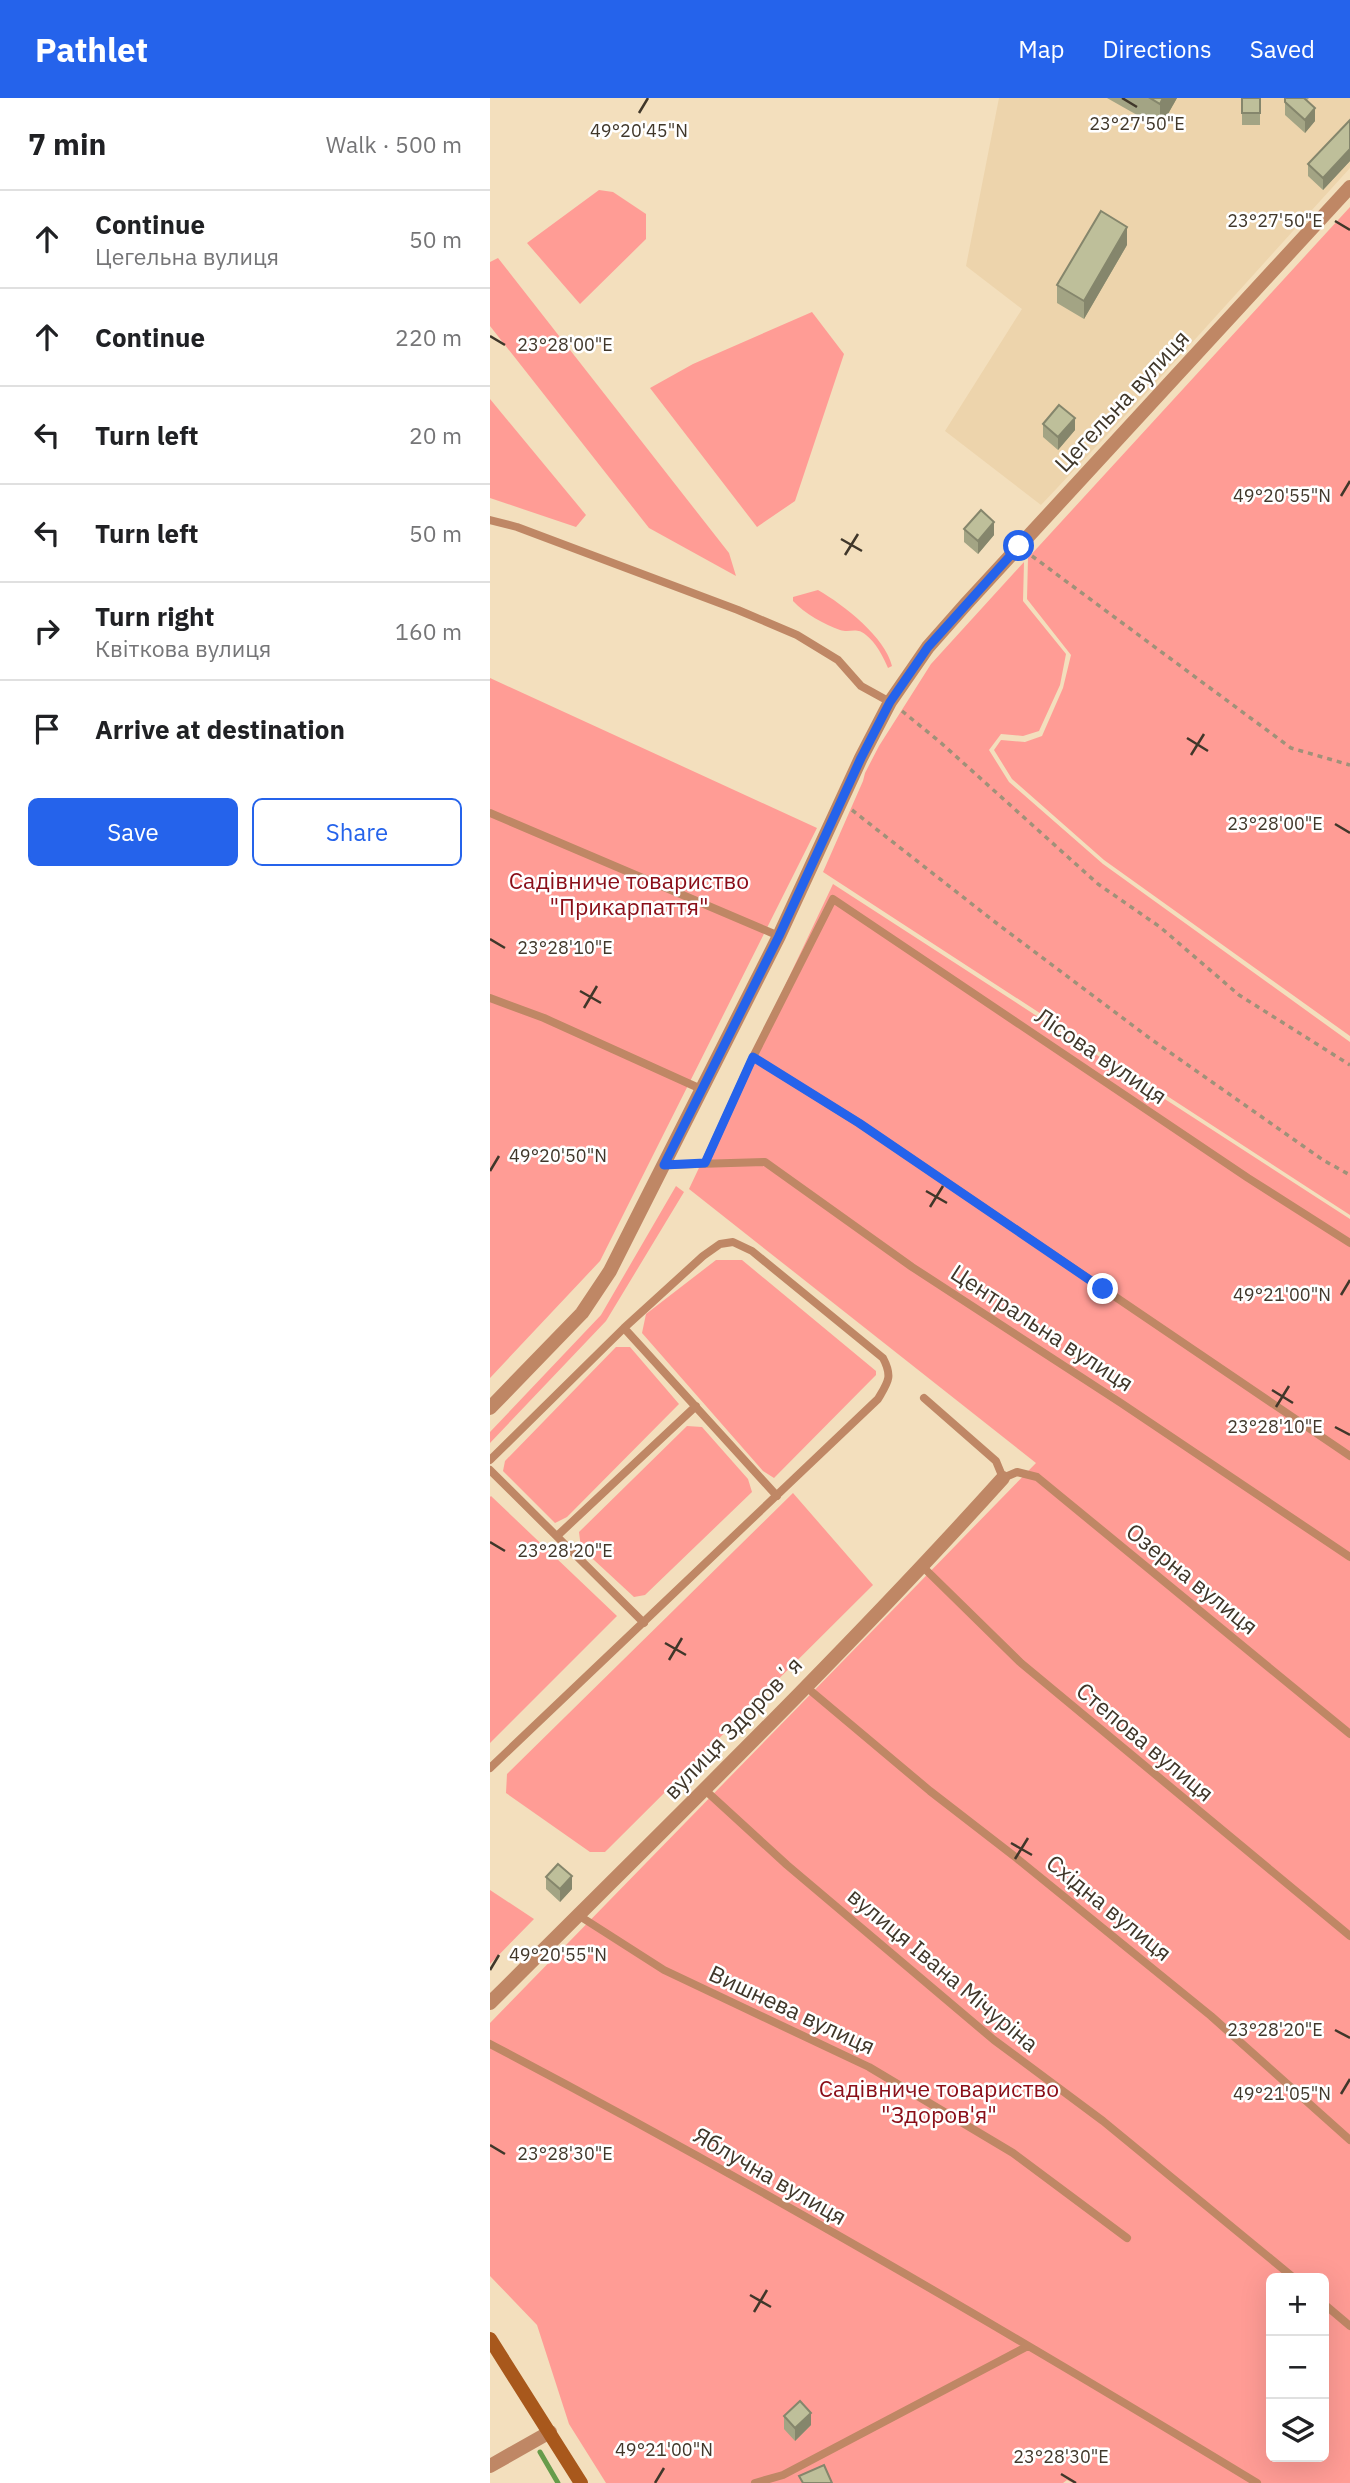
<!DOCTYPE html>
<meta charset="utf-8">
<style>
body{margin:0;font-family:"IBM Plex Sans",sans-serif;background:#f2f2f2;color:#202124}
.controls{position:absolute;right:21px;bottom:21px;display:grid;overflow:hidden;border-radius:10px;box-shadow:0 7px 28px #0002}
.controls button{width:63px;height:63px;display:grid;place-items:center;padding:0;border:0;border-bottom:2px solid #e0e0e0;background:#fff;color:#202124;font:35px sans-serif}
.stop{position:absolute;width:21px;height:21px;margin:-16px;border:5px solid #2563eb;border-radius:50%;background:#fff}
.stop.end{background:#2563eb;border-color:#fff;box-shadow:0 2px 7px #0008}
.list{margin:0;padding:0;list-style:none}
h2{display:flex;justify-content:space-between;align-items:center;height:91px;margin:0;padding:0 28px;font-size:30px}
h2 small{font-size:23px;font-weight:400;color:#757577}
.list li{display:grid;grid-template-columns:46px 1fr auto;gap:21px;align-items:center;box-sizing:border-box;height:98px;padding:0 28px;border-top:2px solid #e0e0e0}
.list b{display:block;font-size:26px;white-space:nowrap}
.list p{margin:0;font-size:23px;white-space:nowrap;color:#757577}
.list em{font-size:23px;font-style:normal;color:#757577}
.actions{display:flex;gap:14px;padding:21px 28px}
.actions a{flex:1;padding:16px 0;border:2px solid #2563eb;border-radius:10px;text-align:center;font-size:24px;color:#2563eb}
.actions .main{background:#2563eb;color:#fff}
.icon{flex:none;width:38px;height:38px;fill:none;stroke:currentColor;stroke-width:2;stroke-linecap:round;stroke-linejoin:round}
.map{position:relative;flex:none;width:860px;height:2385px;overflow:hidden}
header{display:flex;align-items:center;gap:42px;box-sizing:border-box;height:98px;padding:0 35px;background:#2563eb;color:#fff}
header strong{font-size:33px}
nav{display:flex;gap:38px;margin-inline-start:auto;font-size:24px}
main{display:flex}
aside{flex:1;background:#fff}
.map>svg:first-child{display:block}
.built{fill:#edd4ac}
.green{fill:#ff9c95;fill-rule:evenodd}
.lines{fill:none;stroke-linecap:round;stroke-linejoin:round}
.stream{stroke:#679c4b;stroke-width:5}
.path{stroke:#a09179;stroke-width:3.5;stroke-dasharray:5 5;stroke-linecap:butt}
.lane{stroke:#bf8765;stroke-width:8}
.street{stroke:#bf8765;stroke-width:14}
.secondary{stroke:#a8581c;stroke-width:14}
.wall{fill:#a3a484}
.shaded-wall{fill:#85866c}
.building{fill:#bebf9a;stroke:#85866c;stroke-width:2}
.route{stroke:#2563eb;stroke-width:9}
.ticks{fill:none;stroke:#40372a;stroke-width:2.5}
.labels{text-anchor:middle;stroke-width:5;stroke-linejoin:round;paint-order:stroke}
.street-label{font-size:23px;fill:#40372a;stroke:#fff}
.park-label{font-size:23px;fill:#8a0e18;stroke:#fff}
.ticks-label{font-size:18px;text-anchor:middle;fill:#40372a;stroke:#fff;stroke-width:5;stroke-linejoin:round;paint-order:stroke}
</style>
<header>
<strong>Pathlet</strong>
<nav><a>Map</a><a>Directions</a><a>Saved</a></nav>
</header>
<main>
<aside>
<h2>7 min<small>Walk · 500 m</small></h2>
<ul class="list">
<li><svg class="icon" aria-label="ahead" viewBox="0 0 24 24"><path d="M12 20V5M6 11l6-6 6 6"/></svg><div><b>Continue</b><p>Цегельна вулиця</p></div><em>50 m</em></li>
<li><svg class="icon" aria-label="ahead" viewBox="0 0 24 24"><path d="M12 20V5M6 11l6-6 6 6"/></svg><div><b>Continue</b></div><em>220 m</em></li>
<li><svg class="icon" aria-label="left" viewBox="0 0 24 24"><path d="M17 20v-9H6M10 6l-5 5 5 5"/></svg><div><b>Turn left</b></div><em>20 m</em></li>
<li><svg class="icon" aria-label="left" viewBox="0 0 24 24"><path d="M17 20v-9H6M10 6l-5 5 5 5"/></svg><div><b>Turn left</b></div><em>50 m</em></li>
<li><svg class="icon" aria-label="right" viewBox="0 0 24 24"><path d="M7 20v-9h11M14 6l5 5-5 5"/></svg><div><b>Turn right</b><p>Квіткова вулиця</p></div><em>160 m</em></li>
<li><svg class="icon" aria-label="arrive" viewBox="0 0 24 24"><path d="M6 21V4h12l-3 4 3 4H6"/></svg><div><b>Arrive at destination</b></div></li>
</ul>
<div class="actions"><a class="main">Save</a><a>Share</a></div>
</aside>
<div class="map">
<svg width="860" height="2385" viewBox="0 0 860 2385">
<rect width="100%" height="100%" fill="#f3dfbd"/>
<!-- built -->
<path class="built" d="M509,0H860V70L651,301L551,407L455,333L532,211L476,168Z"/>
<!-- green -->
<path class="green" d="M109,92L123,94L156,116V141L90,206L37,145Z
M860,109V938L614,762L522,681L504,652L511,642L535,644L552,638L573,590L581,557L537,501L538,460Z
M8,160L239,455L246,478L159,430L0,228V164Z
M322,214L354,256L305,403L267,429L160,290L203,266Z
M0,301L96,417L86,429L0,400Z
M534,464L533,503L576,556L570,587L549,633L533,638L511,636L499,652L519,684L613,766L860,944V1117L333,774L373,683L375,675L389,648L441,566Z
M328,492C354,507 395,539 402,568L398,570C393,558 386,545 376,537C367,529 360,535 350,532C335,527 314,515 303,503V499Z
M0,580L327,730L110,1163L0,1280Z
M343,786L860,1121V2385H583L577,2382L573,2385H116L79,2326L47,2227L0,2178V1925L546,1365L199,1091ZM781,2180H834V2359H781Z
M186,1088L194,1094L116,1223L0,1345V1334L111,1217Z
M226,1162H252L386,1273V1277L284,1380L273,1373L152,1235L156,1216Z
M126,1249H140L189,1306L77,1419L65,1425L13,1373L15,1363Z
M197,1328L212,1329L258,1381L262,1394L155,1497L144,1499L91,1450L89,1434Z
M303,1395L383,1487L115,1754H100L16,1695L17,1676Z
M1,1398L127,1518L0,1645V1399Z
M0,1792L44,1821L0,1866Z"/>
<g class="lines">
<!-- stream -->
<path class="stream" d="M50,2354L68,2385"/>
<!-- path -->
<path class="path" d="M542,458L801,650L860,667
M412,613L450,644L608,786L670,829L749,897L860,967
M362,712L501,821L658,939L833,1062L860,1077"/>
<!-- lane -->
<path class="lane" d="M0,422L27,429L248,512L307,537L348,562L371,588L400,604
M0,715L289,838
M0,900L54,920L211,991
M263,959L369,1025L860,1358
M215,1065L263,959L343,801L758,1080L860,1145
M174,1067L275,1064L422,1169L631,1305L860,1459
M134,1230L287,1398
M434,1300L506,1363L513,1380L527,1374L547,1379L860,1636
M0,1362L134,1230L213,1158L230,1146L243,1144L262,1153L393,1260C403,1279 398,1284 388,1301L0,1670
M0,1372L154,1525
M67,1438L206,1308
M433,1469L531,1565L860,1838
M315,1588L440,1693L524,1758L721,1918L860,2042
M215,1692L297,1767L504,1942L613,2023L804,2180
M88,1817L174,1872L379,1969L523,2055L637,2140
M0,1946C261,2083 515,2232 767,2385
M834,2206L860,2228
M265,2385L293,2377L538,2248"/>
<!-- street -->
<path class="street" d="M0,1310L92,1215L120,1173L289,838L371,660L400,604L438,549L476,506L860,89
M0,1905C173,1732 349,1562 513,1380
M0,2368L60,2334"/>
<!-- secondary -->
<path class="secondary" d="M0,2241L91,2385"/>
</g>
<!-- wall -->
<path class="wall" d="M617,0H687L670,30Z
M752,0H770V27H752Z
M795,0H819L817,2L825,23L815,35L795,17Z
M860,22V63L833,92L818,78V66Z
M637,147L594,221L567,205V187Z
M553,326L585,332L568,352L553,339Z
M474,431L504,437L488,456L474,444Z
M56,1779L82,1791L70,1804L56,1791Z
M294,2318L321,2327L305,2343L294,2331Z"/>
<!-- shaded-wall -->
<path class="shaded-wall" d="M673,0H687L670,30V6Z
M825,10V23L815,35V22Z
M860,51V63L833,92V80Z
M637,129V147L594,221V203Z
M585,320V332L568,352V339Z
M504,424V437L488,456V443Z
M82,1778V1791L70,1804V1791Z
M321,2315V2327L305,2343V2330Z"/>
<!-- building -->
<path class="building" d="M660,0H673L670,6Z
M752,0H770V15H752Z
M795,0H814L825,10L815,22L795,4Z
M860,22V51L833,80L818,66Z
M611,113L637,129L594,203L567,187Z
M569,307L585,320L568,339L553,326Z
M491,412L504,424L488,443L474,431Z
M68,1766L82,1778L70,1791L56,1779Z
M310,2303L321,2315L305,2330L294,2318Z
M334,2367L342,2385H313L309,2378Z"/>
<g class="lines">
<!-- route -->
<path class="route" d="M529,448L438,549L400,604L371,660L289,838L174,1067L215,1065L263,959L369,1025L613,1191"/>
</g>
<!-- ticks -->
<path class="ticks" d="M632,0L647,9M149,15L158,0M845,123L860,132M0,238L15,247M851,398L860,383M351,441L372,453M355,457L368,436M697,640L718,653M701,657L714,636M845,726L860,735M0,841L15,850M90,893L111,905M94,910L107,888M0,1073L9,1058M436,1093L457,1105M440,1109L453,1088M851,1197L860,1182M782,1292L803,1305M786,1309L799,1288M845,1329L860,1337M0,1444L15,1453M175,1545L196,1557M179,1562L192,1540M521,1745L542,1757M525,1761L538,1740M0,1872L9,1857M845,1932L860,1940M851,1996L860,1981M0,2047L15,2056M260,2197L281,2209M264,2214L277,2192M571,2376L586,2385M165,2385L174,2370"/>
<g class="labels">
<!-- street labels -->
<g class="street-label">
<text transform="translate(632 303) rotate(-47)" y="8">Цегельна вулиця</text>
<text transform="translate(611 958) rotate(34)" y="8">Лісова вулиця</text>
<text transform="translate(552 1230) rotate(33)" y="8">Центральна вулиця</text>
<text transform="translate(702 1481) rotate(39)" y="8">Озерна вулиця</text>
<text transform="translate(243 1630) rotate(-46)" y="8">вулиця Здоровʼя</text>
<text transform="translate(655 1644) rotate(40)" y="8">Степова вулиця</text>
<text transform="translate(619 1810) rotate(39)" y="8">Східна вулиця</text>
<text transform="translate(453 1872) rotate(40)" y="8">вулиця Івана Мічуріна</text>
<text transform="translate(302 1912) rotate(25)" y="8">Вишнева вулиця</text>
<text transform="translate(280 2078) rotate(30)" y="8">Яблучна вулиця</text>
</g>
<!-- park labels -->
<g class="park-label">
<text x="139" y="791">Садівниче товариство<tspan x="139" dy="26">"Прикарпаття"</tspan></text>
<text x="449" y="1999">Садівниче товариство<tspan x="449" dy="26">"Здоров'я"</tspan></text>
</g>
</g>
<g class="ticks-label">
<text x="647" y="32">23°27'50"E</text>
<text x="149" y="39">49°20'45"N</text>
<text x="785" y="129">23°27'50"E</text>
<text x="75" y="253">23°28'00"E</text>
<text x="792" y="404">49°20'55"N</text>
<text x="785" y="732">23°28'00"E</text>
<text x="75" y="856">23°28'10"E</text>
<text x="68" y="1064">49°20'50"N</text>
<text x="792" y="1203">49°21'00"N</text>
<text x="785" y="1335">23°28'10"E</text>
<text x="75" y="1459">23°28'20"E</text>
<text x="68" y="1863">49°20'55"N</text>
<text x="785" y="1938">23°28'20"E</text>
<text x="792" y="2002">49°21'05"N</text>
<text x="75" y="2062">23°28'30"E</text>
<text x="174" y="2358">49°21'00"N</text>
<text x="571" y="2365">23°28'30"E</text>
</g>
</svg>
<div class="controls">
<button>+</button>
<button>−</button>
<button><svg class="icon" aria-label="layers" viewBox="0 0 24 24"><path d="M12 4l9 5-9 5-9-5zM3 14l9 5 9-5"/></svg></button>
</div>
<div class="stop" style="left:529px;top:448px"></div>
<div class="stop end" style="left:613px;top:1191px"></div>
</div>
</main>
